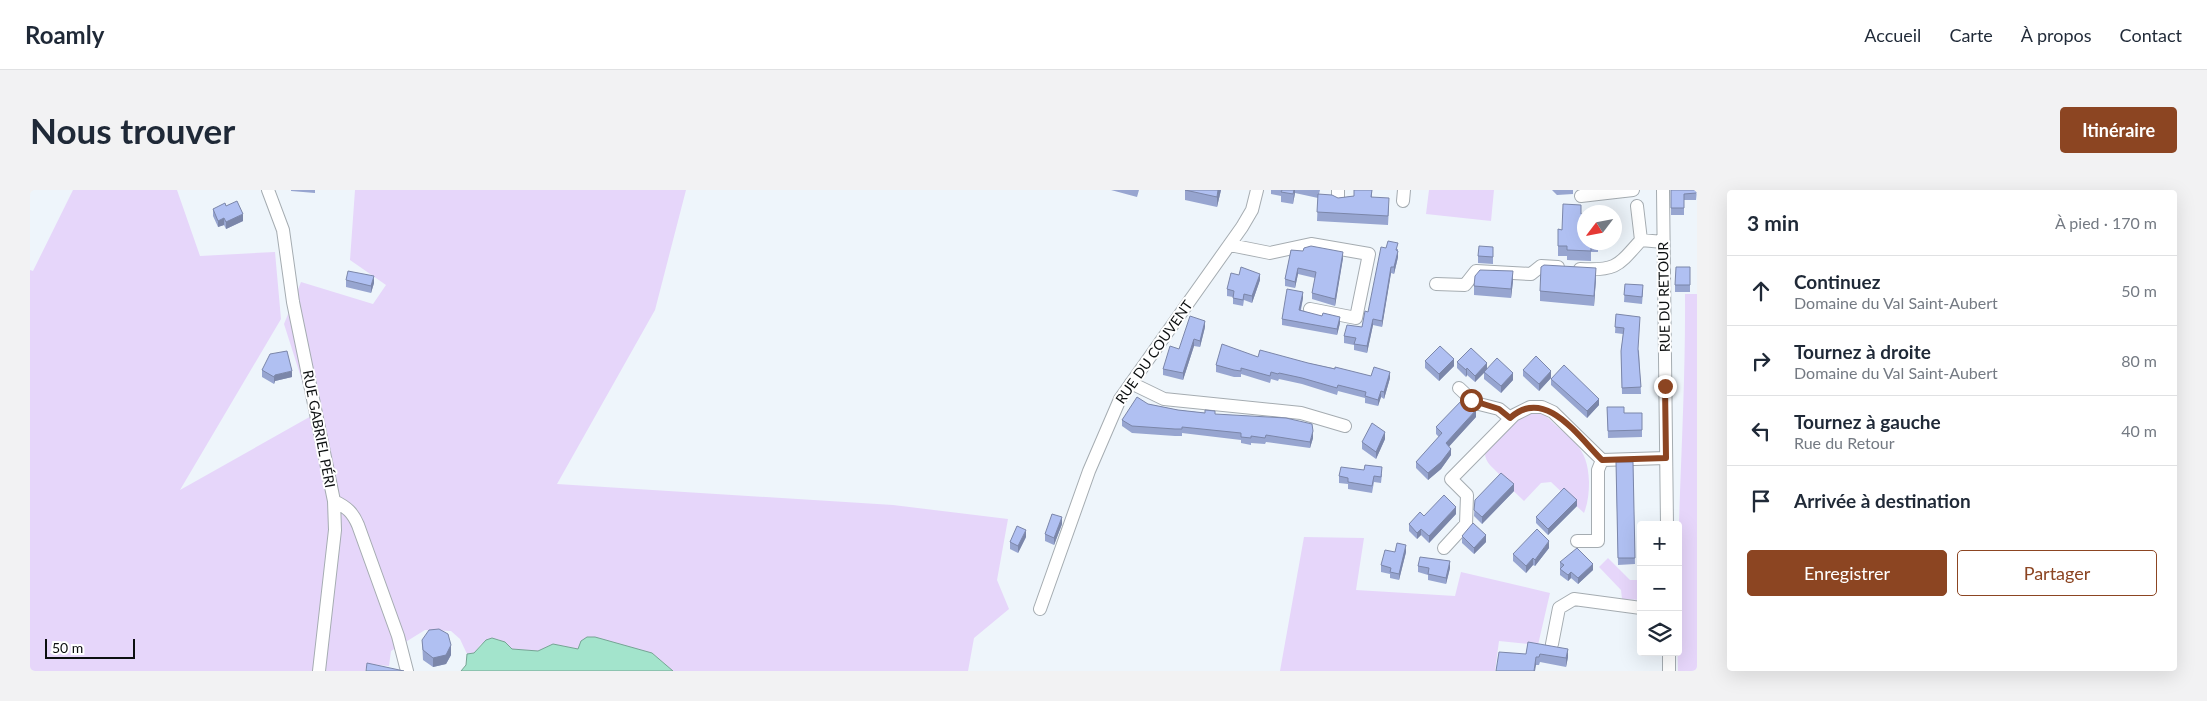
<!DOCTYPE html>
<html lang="fr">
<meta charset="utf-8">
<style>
body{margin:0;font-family:Lato,sans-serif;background:#f2f2f3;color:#1f2937}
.controls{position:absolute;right:15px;bottom:15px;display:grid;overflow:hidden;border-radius:5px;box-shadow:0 5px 20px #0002}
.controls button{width:45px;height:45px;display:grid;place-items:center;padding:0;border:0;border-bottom:1px solid #e0e1e3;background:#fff;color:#1f2937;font:25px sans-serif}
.compass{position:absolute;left:1547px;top:15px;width:45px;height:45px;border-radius:50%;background:#fff;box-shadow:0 5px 20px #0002;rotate:238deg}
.scale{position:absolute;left:15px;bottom:12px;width:90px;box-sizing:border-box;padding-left:5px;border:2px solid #0c0f10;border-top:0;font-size:14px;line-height:18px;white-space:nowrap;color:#0c0f10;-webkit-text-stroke:4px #fff;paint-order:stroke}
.stop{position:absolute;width:15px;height:15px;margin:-11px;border:4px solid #8c4522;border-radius:50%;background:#fff}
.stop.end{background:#8c4522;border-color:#fff;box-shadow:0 1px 5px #0008}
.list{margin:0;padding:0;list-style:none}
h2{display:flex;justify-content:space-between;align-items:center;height:65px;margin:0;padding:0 20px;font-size:21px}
h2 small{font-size:16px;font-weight:400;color:#747a83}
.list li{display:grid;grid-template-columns:32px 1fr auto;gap:15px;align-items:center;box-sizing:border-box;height:70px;padding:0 20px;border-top:1px solid #e0e1e3}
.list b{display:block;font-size:19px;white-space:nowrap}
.list p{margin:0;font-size:16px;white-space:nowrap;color:#747a83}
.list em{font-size:16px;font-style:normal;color:#747a83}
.actions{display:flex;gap:10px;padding:15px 20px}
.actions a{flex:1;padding:11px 0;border:1px solid #8c4522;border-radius:5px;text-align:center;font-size:18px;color:#8c4522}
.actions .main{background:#8c4522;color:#fff}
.icon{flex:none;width:28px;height:28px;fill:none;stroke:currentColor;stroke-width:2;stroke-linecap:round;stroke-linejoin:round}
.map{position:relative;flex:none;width:1667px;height:481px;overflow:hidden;border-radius:5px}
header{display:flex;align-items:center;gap:30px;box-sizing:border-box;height:70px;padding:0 25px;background:#fff;border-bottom:1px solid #e0e1e3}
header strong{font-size:24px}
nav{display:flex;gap:28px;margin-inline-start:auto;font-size:18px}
.intro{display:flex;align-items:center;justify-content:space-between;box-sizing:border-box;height:120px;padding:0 30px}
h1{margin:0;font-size:35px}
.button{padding:12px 22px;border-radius:5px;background:#8c4522;color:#fff;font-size:18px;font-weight:700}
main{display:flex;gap:30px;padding:0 30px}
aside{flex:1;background:#fff;border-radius:5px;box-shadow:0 5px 20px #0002}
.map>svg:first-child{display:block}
.green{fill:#e6d6fa}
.water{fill:#a3e4cc;stroke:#76a494}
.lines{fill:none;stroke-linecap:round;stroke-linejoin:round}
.minor-casing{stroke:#a5acb1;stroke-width:14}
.minor{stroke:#fff;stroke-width:12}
.wall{fill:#97a5d0}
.shaded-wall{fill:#7b86a9}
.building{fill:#b0c0f2;stroke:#7b86a9}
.route{stroke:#8c4522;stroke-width:6}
.labels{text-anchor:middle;stroke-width:4;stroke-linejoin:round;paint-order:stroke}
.street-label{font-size:14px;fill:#0c0f10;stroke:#fff}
</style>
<header>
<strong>Roamly</strong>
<nav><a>Accueil</a><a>Carte</a><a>À propos</a><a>Contact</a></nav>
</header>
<div class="intro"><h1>Nous trouver</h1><a class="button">Itinéraire</a></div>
<main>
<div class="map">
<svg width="1667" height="481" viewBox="0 0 1667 481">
<rect width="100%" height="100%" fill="#eef5fb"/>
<!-- green -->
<path class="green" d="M43,0H147L170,66L245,62L251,129L150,300L283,225L254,134L271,92L343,114L356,95L320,70L325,0H656L625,120L527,294L863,315L978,329L967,390L979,419L944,448L938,481H643L622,463L550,457L548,459L523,454L508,461L482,459L468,449L451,454L444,463L437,464L430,449L421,441L395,440L361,461L359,476L337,474L335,481H0V80L3,81Z
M1399,0H1464L1461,31L1396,24Z
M1655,104H1667V481H1648C1644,357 1656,230 1655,104Z
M1498,221L1511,223L1517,227C1541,251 1558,255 1559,292C1559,303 1558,313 1554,323L1521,292L1511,293L1494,311L1468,286L1469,284C1461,276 1452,270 1456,258Z
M1274,347L1334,348L1326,400L1425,406L1431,382L1520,403L1508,455L1469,451L1465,481H1250Z
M1578,368L1600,390H1611V410L1592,409L1591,400L1569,377Z"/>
<!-- water -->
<path class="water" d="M557,447H565L622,463L643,481H431L436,475L437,464L444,463L456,450L462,448L475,452L482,459L508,461L523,454L548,459L551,451Z"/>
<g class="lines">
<!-- minor casing -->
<g class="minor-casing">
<path id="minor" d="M238,0L253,40L263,112L304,311L305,340L289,481
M1633,0L1637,335
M1568,4L1603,0
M1551,6L1568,4V0
M1308,9V0
M1373,11L1374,0
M1607,16L1611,50
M1200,55L1240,63L1281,54L1339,64L1326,128L1280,119
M1550,79C1586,81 1588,76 1611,50L1633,52
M1406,94L1435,95L1446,81L1501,84L1511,76L1528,77
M1101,193L1134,209L1271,223L1315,236
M1429,198L1445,213L1469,219L1480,228
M304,311C317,317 323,323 328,335L368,446L377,481
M1547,351H1568V280L1572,270L1636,268
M1414,358L1436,334L1437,305L1421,289L1484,225L1500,217H1512L1523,222L1572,270
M1010,419L1059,281L1090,209L1212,37L1222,20L1227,0
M1522,454L1529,418L1544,409L1611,418
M1639,481V462"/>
</g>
<!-- minor -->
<use href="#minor" class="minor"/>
</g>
<!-- wall -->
<path class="wall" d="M261,0H285V3L261,1Z
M1081,0H1109L1107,7Z
M1155,0H1191L1187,17L1155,10Z
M1241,0H1290L1289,4L1308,8L1324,6V0H1342V7L1359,17L1358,35L1287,31L1288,8L1265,3L1263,14L1251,12V6L1241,4Z
M1522,0H1543V4L1527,5Z
M1641,0H1667L1666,10H1654V25H1641Z
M196,16L213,31L196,39L194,35L188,37L183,26V19Z
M1551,24L1568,52V62H1561V71L1537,70V66H1528V39L1532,40Z
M1463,57V74L1448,73V66Z
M1356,58L1368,59V67L1364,84L1361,83L1352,137L1343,135L1337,163L1324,160V155L1314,153V146L1332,137L1338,122Z
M1261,60L1313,68L1305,116L1282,109V103L1285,88L1268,84L1265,98L1255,96V89Z
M1660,77V102H1645V95Z
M1566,88L1564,116L1510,111V101Z
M316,90L344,93L341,103L316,97Z
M1230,90L1222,113L1214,110L1213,116L1203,114V107L1197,106V99Z
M1483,91L1481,108L1444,105V96Z
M1595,94L1613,102L1612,114L1594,112Z
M1273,108L1271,120L1310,133L1307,145L1252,135V129Z
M1586,124L1609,161L1611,204H1592L1591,161L1593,144L1585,143Z
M1175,137L1170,157L1164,156L1153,190L1133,185V179L1149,159Z
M1228,167L1278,173L1341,186L1360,188L1354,209L1351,207L1348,216L1335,213V208L1308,201L1307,205L1272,194L1249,189L1248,191L1241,189L1240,193L1211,184V187H1204L1186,182V175Z
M1395,171L1424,176L1409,191L1395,178Z
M1427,172L1457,180L1483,190L1471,203L1454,189V182L1445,192L1437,185L1436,187L1427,178Z
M232,180L262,187L245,191L244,194L232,187Z
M1493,180L1521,188L1509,201L1493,186Z
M1521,189L1569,215L1557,228L1521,195Z
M1118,214L1148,220L1185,224L1283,248L1280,258L1236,252L1235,254L1221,253V255L1211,253V250L1152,243V246H1145L1102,243L1092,236V230Z
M1577,217L1594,223H1612V247L1578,248Z
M1446,227L1419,256L1421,265L1411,279L1398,290L1386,278V272L1409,247L1406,244V237Z
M1355,249L1346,269L1332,259V252Z
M1586,272H1603L1605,374L1588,375Z
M1352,284L1351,293L1344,292L1342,303L1318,299V294L1309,293V286Z
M1484,301L1452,334L1444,326L1445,310Z
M1547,316L1518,345L1506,333V327Z
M1426,324L1399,353L1391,345L1387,349L1379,341V334L1394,326Z
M1032,334L1024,355L1015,351V344Z
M1432,346L1456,352L1444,364L1432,353Z
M996,347L988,363L980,359V352Z
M1519,358L1505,376L1503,375L1496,383L1483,371V364Z
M1365,362H1376L1369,390L1360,388V384L1351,382V375Z
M1530,372L1563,380L1548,394L1541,388L1538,391L1530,385Z
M1388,376L1420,378L1416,394L1398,390V385L1388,382Z
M392,450L421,465L416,474L403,477L393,470Z
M1498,452L1538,467L1536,477L1510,472L1509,475H1506L1496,464Z"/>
<!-- shaded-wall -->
<path class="shaded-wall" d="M1188,0H1191L1187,17V7Z
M1264,0H1265V3L1263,14Z
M213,24V31L196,39V32Z
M194,28V35L188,37V31Z
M1368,61V67L1364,84V77Z
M1313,62V68L1305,116V109Z
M1361,77V83L1352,137V131Z
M1268,78V84L1265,98V92Z
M1566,78V88L1564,116V106Z
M1483,81V91L1481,108V99Z
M1230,84V90L1222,113V106Z
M344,86V93L341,103V96Z
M1273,102V108L1269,126V120Z
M1310,127V133L1307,145V139Z
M1343,129V135L1337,163V156Z
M1175,131V137L1170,157V151Z
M1164,149V156L1153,190V183Z
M1424,169V176L1409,191V184Z
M1457,173V180L1445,192V186Z
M1437,178V185L1436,187V180Z
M262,181V187L245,191L244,194V187L245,185Z
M1521,181V188L1509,201V194Z
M1360,182V188L1354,209V202Z
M1483,183V190L1471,203V196Z
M1351,201V207L1348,216V210Z
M1569,209V215L1557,228V221Z
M1446,220V227L1416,260V253Z
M1283,241V248L1280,258V252Z
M1355,242V249L1346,269V262Z
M1421,259V265L1411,279L1398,290V283Z
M1484,294V301L1452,334V327Z
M1547,310V316L1518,345V339Z
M1426,317V324L1399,353V346Z
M1032,327V334L1024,355V348Z
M1391,339V345L1387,349V343Z
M996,340V347L988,363V356Z
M1456,345V352L1444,364V358Z
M1519,351V358L1505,376V370Z
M1376,355V362L1369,390V384Z
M1503,368V375L1496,383V376Z
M1420,371V378L1416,394V388Z
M1563,374V380L1548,394V388Z
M1541,382V388L1538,391V385Z
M421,455V465L416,474L403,477V468Z
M1538,459V467L1536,477V468Z
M1506,467V475L1505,481H1504Z"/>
<!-- building -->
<path class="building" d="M1155,0H1188L1187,7Z
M1252,0H1264L1263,4L1251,2Z
M1324,0H1342L1341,7L1359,8L1358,26L1287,22L1288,4L1302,5L1308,8L1324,6Z
M1641,0H1667V2L1666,3L1654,4V18H1641Z
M207,11L213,24L196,32L194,28L188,31L183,19L195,13L196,16Z
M1533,14L1551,15V24H1554V52H1561V61L1537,60V56H1528V39L1532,40Z
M1358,51L1368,53L1366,60L1368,61L1364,77H1361L1352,131L1343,129L1337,156L1324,154L1326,148L1314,146L1317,135L1332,137L1335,121L1338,122L1351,57L1356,58Z
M1281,56L1313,62L1305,109L1282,103L1286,82L1268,78L1265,92L1255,89L1261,60L1273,61L1274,58Z
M1449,56L1463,57V67L1448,66Z
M1514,75L1566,78L1564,106L1510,101L1511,77Z
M1211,77L1230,84L1222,106L1214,104L1213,110L1203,108L1204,101L1197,99L1201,83L1209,85Z
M1646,77H1660V95H1645Z
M1450,80L1483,81L1481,99L1444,96L1445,86Z
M318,81L344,86L341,96L316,90Z
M1595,94L1613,95L1612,107L1594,105Z
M1257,99L1273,102L1269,120L1292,126L1293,123L1310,127L1307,139L1252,129Z
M1586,124L1610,127L1608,159L1611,197L1592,198L1591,161L1594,138L1585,137Z
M1160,126L1175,131L1170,151L1164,149L1153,183L1133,179L1140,156L1149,159Z
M1192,154L1228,167L1230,160L1278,173L1305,179V177L1341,186L1344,177L1360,182L1354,202L1351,201L1348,210L1335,206L1336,202L1308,195L1307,198L1272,188L1249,183L1248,184L1241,182L1240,186L1211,178V181L1204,180L1186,175Z
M1410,156L1424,169L1409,184L1395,171Z
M1441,158L1457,173L1445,186L1437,178L1436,180L1427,172Z
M257,161L262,181L245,185L244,187L232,180L240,164Z
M1506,166L1521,181L1509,194L1493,180Z
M1467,168L1483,183L1471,196L1454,182Z
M1534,175L1569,209L1557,221L1521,189Z
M1107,207L1118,214L1148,220L1175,223V220L1185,221V224L1256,228L1282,234L1283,241L1280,252L1236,245L1235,248L1221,246V248L1211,247V243L1152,237V239H1145L1102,236L1092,230Z
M1434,208L1446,220L1416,253L1421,259L1411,272L1398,283L1386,272L1412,243L1406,237Z
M1577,217H1594V223H1612V240L1578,241Z
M1342,233L1355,242L1346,262L1332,252Z
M1586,272H1603L1605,368H1588Z
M1335,275L1352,277L1351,287L1344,286L1342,296L1318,292V288L1309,286L1311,277L1334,280Z
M1471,283L1484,294L1452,327L1444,320L1445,310Z
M1534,298L1547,310L1518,339L1506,327Z
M1414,305L1426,317L1399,346L1391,339L1387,343L1379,334L1390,322L1394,326Z
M1022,324L1032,327L1024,348L1015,344Z
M1443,333L1456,345L1444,358L1432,346Z
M987,336L996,340L988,356L980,352Z
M1507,339L1519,351L1505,370L1503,368L1496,376L1483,364Z
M1367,353L1376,355L1369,384L1360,382L1361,378L1351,375L1355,360L1365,362Z
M1547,358L1563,374L1548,388L1541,382L1538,385L1530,379L1534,375L1530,372Z
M1390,367L1420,371L1416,388L1398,384L1399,378L1388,376Z
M409,439L418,444L421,455L416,465L403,468L393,460L392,450L399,440Z
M1498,452L1538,459L1536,468L1510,464L1509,467H1506L1504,481H1466L1469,462L1496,464Z
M337,473L374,481H336Z"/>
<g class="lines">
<!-- route -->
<path class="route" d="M1441,210L1469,219L1480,228C1515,196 1548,246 1572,270L1636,268L1635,196"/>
</g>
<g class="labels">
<!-- street labels -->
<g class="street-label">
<text transform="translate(1634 107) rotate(-91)" y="5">RUE DU RETOUR</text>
<text transform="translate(1124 162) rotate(-55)" y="5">RUE DU COUVENT</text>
<text transform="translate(289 239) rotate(79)" y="5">RUE GABRIEL PÉRI</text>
</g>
</g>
</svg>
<div class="controls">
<button>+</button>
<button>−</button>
<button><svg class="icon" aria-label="layers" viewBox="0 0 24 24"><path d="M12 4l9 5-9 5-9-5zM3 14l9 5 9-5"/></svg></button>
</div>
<svg class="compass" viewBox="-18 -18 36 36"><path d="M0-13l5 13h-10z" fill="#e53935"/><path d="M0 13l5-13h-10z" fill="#747a83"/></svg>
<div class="scale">50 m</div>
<div class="stop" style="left:1441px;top:210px"></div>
<div class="stop end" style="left:1635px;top:196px"></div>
</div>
<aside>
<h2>3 min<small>À pied · 170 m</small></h2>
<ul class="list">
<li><svg class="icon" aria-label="ahead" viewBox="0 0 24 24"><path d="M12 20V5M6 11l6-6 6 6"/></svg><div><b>Continuez</b><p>Domaine du Val Saint-Aubert</p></div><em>50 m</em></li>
<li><svg class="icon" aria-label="right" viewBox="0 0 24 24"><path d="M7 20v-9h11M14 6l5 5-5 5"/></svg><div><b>Tournez à droite</b><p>Domaine du Val Saint-Aubert</p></div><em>80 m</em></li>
<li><svg class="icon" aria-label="left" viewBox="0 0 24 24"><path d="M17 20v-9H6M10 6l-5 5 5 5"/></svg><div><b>Tournez à gauche</b><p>Rue du Retour</p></div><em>40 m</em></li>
<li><svg class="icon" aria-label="arrive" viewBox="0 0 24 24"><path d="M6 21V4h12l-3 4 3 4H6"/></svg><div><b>Arrivée à destination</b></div></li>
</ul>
<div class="actions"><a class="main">Enregistrer</a><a>Partager</a></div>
</aside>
</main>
